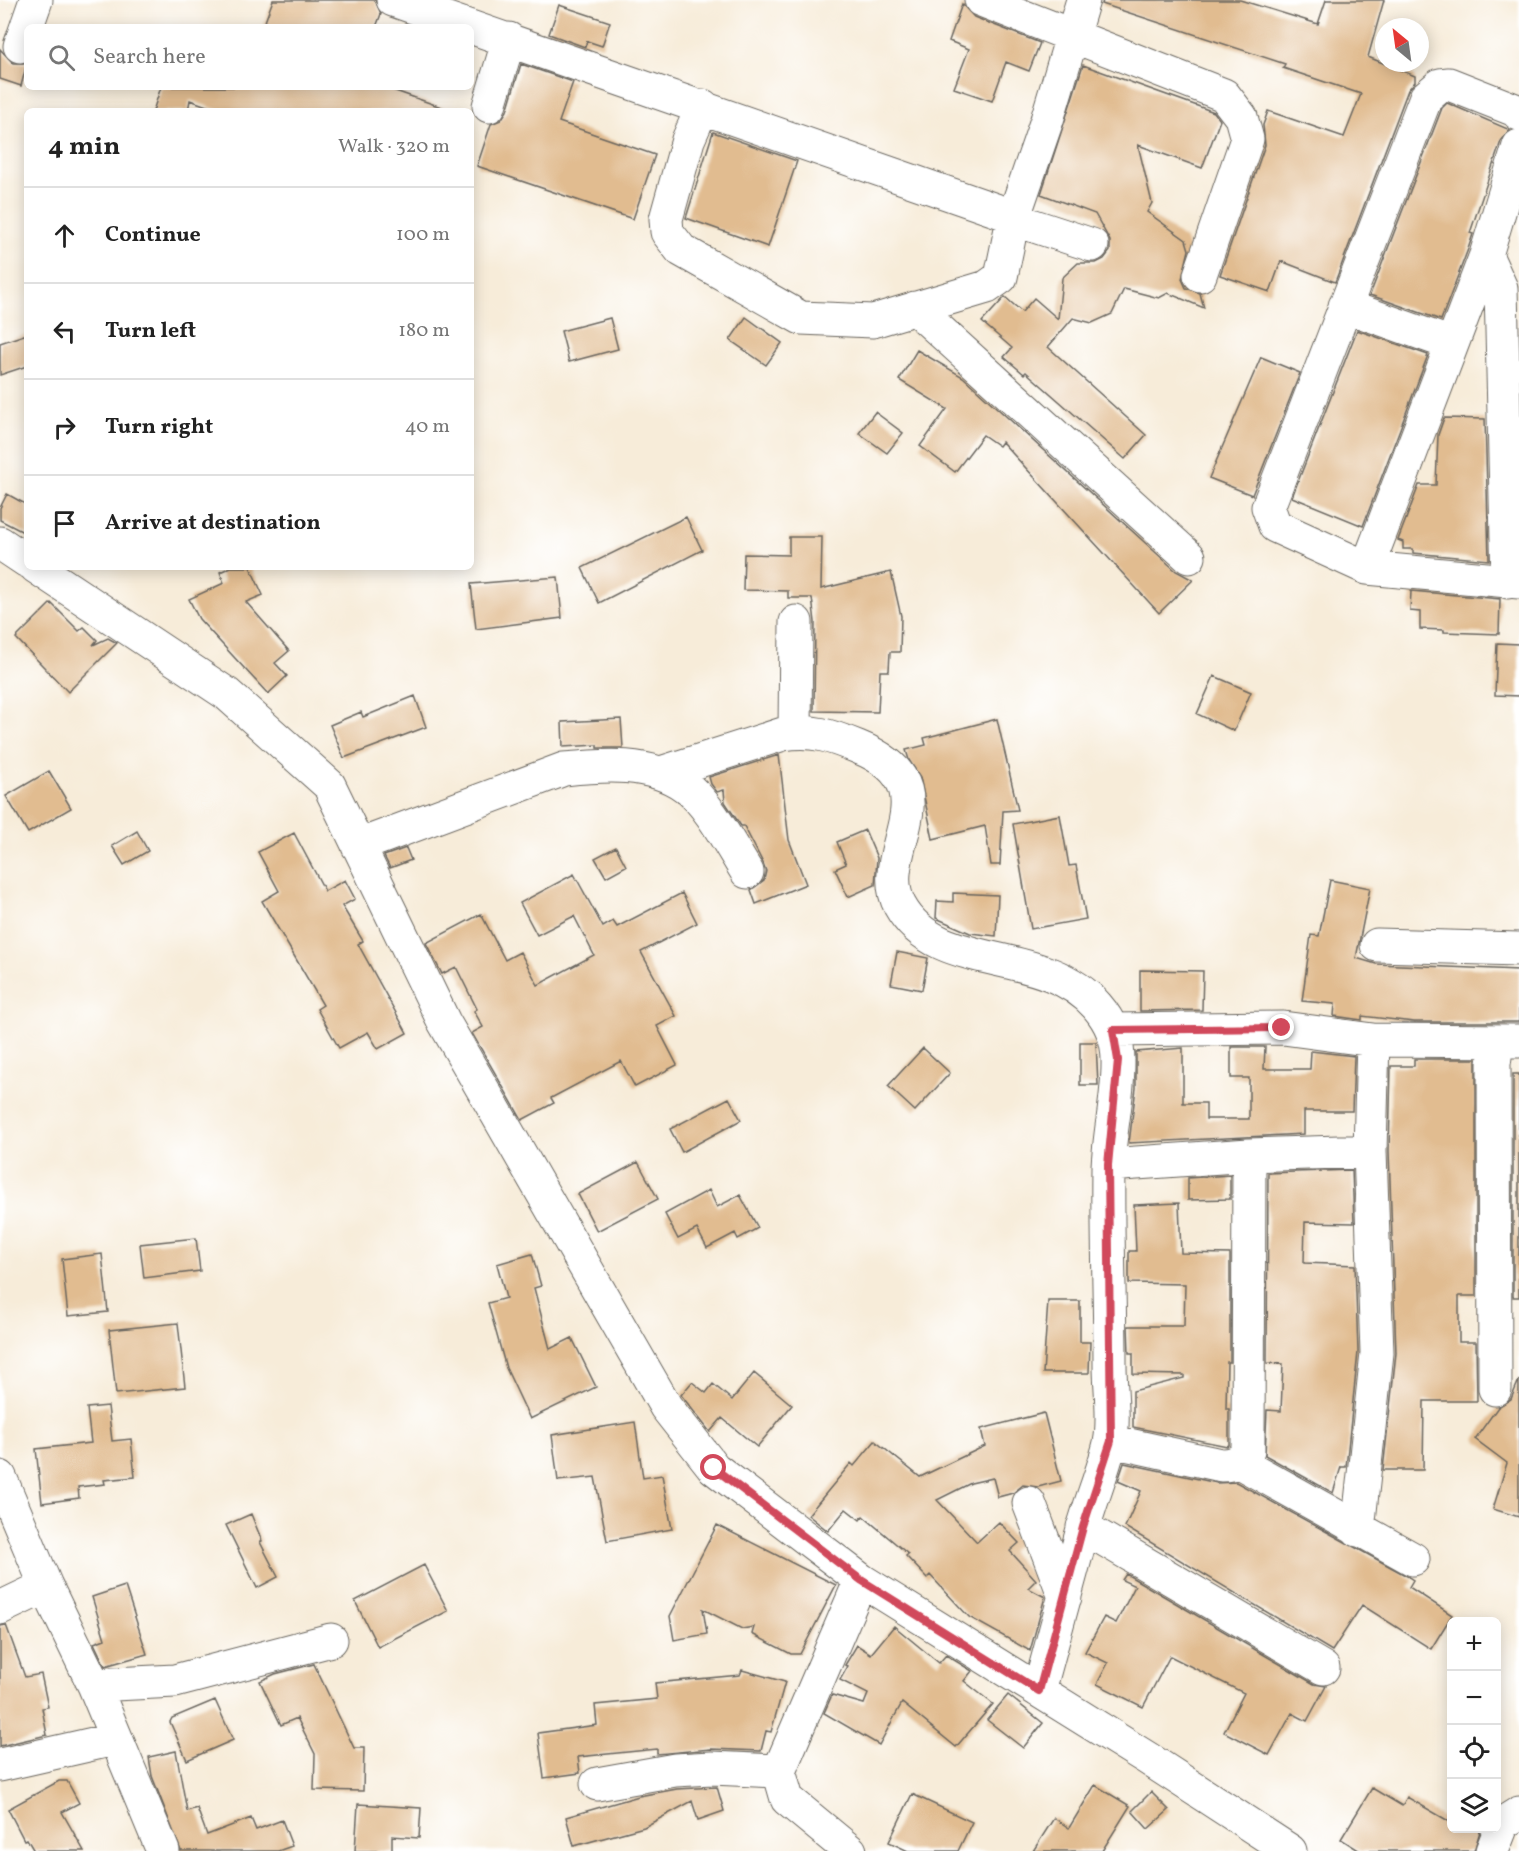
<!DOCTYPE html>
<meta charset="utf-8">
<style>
body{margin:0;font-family:Vollkorn,serif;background:#f2f2f2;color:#222}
.controls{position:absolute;right:18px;bottom:18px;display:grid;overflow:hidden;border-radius:9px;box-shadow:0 3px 15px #0003}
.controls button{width:54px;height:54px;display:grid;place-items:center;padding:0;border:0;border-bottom:2px solid #e0e0e0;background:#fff;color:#222;font:30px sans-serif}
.compass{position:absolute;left:1375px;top:18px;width:54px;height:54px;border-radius:50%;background:#fff;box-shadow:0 3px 15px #0003;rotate:331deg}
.stop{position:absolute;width:18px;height:18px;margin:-14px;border:4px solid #d1495b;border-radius:50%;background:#fff}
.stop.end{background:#d1495b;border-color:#fff;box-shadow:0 2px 6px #0008}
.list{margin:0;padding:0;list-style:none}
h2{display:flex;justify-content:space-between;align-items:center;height:78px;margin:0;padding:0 24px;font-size:26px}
h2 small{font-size:20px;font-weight:400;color:#767676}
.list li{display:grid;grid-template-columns:39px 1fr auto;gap:18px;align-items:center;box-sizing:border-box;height:96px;padding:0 24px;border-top:2px solid #e0e0e0}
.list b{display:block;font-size:22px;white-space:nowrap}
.list em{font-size:20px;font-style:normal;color:#767676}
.icon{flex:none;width:33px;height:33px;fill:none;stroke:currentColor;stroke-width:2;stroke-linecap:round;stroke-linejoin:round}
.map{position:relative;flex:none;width:1519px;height:1851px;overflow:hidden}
.search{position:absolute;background:#fff;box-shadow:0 3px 15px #0003;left:24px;top:24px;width:450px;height:66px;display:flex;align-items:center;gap:15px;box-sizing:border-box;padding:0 21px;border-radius:9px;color:#767676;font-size:22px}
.panel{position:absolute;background:#fff;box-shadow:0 3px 15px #0003;left:24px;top:108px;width:450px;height:462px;border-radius:9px}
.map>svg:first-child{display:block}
.building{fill:#e1bc90}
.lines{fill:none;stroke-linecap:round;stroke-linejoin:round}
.minor-casing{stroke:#69655e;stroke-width:35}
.minor{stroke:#fff;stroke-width:33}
.route{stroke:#d1495b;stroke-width:8}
</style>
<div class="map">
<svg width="1519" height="1851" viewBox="0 0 1519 1851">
<rect width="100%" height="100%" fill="#fff"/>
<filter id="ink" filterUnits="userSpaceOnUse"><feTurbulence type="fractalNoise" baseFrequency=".0167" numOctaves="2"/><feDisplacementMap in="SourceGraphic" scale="12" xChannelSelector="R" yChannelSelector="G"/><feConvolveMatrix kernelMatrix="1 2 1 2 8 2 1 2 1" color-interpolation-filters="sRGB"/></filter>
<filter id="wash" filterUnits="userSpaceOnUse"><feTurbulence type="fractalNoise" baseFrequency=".008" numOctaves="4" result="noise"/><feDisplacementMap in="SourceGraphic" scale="24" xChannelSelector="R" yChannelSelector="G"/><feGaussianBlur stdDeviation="1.35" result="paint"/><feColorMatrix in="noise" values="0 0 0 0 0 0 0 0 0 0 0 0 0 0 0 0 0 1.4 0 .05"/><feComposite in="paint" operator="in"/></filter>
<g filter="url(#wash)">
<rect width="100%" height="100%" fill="#f7ecd9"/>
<g id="blocks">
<!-- building -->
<path class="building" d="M273,0H375L381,14L376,27H263Z
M1103,0H1240L1318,24L1326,0H1384L1368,57L1415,76V82L1408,90L1335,282L1281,261L1270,292L1220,275L1265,145L1263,125L1268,111L1344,137L1361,94L1283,68L1285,64L1102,4Z
M962,4L974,17L1040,43L1029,71L1006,62L992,101L954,88L969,49L949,41Z
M559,5L610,22L602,46L587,41L585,47L549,34Z
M0,49L13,63H27L21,86L0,79Z
M521,64L573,82L559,122L655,155L633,219L477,166L491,124L501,120L507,111Z
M1083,65L1214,112L1220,120L1202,168L1138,145L1152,203L1147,212L1186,240L1189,250L1182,279L1186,288L1200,293L1204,308L1168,293L1159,298L1124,289L1112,314L1092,323L1073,318L1048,347L1146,435L1125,459L1026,372L1024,374L1004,357L1012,348L982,322L1005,297L1022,312L1034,298L1058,319L1062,278L1078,263H1096L1104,259L1110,251V241L1095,214L1041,194Z
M161,87H384L444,108L443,111H221L190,100L188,111H153Z
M1447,103L1510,130L1501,141L1470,233L1473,234L1468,249L1441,320L1370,295L1442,108Z
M713,132L797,161L768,247L686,218Z
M746,317L782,343L766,365L730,340Z
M610,318L618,349L569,362L561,331Z
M1357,330L1428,355L1363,526L1292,497Z
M27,334V366L0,375V343Z
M917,350L963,377L1176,571L1193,580L1159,613L1002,442L999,446L983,435L955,472L920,446L947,409L899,380Z
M1261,357L1300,373L1252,495L1209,478Z
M875,412L903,433L887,453L859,433Z
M1444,418L1485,419L1489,560L1413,553V549H1403V542L1398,540L1419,485H1436L1438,435Z
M7,494L27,505V534L0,520V508Z
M686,517L702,550L599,603L582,568Z
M789,537H822L821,589L891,572L901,616L900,652H890L889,671H880L878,712L814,711L815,622L812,598H788V591L743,590L744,554L789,555Z
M231,567H250L263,595L246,602L289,651L275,663L287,676L268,694L199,619L189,599L224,583L220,572Z
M558,577L562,618L476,629L471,584Z
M1411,591L1500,599L1499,634L1444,632V630L1420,629V612L1410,611Z
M51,603L79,631L84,627L97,640L93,645L108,638L117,643L68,692L16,638Z
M1497,643L1519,644V696L1495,695Z
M1214,676L1251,692L1234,731L1197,714Z
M415,696L426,727L344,758L330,725L361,712L363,717Z
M621,719L623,748H597V745L563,747L562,722Z
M997,719L1018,810L1003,811L1000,865H991L985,826L933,839L920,777L909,760L906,750L926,745L924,738Z
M779,755L789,840L806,884L756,904L751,890L764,880L766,871L763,863L744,826H741L725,802L724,790L717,792L711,784L709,777Z
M49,771L71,808L28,833L6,796Z
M1060,815L1069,866L1076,865L1086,919L1031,929L1013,824Z
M865,830L877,858L875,885L848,897L835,869L846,864L837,842Z
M137,831L148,851L124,865L112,846Z
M294,833L325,891L345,880L355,899L342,906L363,941L358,944L407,1033L378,1049L368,1032L339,1048L317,1009L323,1005L262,901L279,891L258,852Z
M616,847L626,866L606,877L595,858Z
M406,848L411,860L390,868L384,856Z
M574,874L603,927L613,921L617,927L682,893L697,923L641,952L676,1016L657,1026L677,1065L635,1087L621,1061L551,1098L554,1103L522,1120L472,1033L483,1027L474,1011L477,1009L456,967L442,974L426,943L481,914L505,960L520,952L538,985L594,955L574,916L537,935L520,903Z
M1330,880L1370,888L1356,958L1376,964L1519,970V1022H1414L1362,1016V1020L1334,1016L1335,1004L1302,1001L1311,935L1319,936Z
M953,893L998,895L996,936L970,933L936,918L937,901L953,902Z
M897,952L928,958L922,990L891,984Z
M1140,970L1203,971L1202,1010L1140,1011Z
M1080,1042H1096L1098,1085H1080Z
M1231,1047H1265L1264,1069H1310L1311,1051L1354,1056L1352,1111H1304V1134L1129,1143L1136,1088V1052L1183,1048V1103H1206V1119H1249V1078H1231Z
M923,1048L950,1073L915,1111L888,1086Z
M1414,1059H1476V1296H1459V1342H1476L1477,1401H1424L1423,1470H1383L1396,1353L1389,1151L1391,1066H1414Z
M1513,1074H1519V1297H1513Z
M729,1098L741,1120L682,1152L670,1129Z
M638,1162L658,1199L597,1231L578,1194Z
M1352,1170L1354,1223L1305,1222L1304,1263L1355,1265L1358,1352L1346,1467H1341L1333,1493L1265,1455L1267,1410L1281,1411L1283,1364L1267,1363L1268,1173Z
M1230,1175V1199L1188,1200V1178Z
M709,1190L717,1207L740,1195L758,1228L738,1239L735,1233L707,1248L697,1229L678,1239L665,1214Z
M1179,1203L1181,1253L1230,1254V1362H1227L1226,1409H1229V1445L1227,1446L1133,1427V1391L1184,1378V1375L1133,1374V1353H1129L1128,1326H1184L1185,1284L1129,1283V1251H1136L1134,1205Z
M196,1238L200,1271L144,1278L140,1244Z
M102,1254L108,1312L68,1316L62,1259Z
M532,1254L541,1286L534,1288L550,1349L572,1338L596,1387L530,1419L506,1368L488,1303L506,1298L497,1264Z
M1048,1301H1080V1342H1090L1089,1373H1043Z
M178,1323L185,1387L116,1394L109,1330Z
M754,1373L792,1405L757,1447L722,1418L710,1432L681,1395L692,1382L706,1393L713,1384L732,1400Z
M1519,1380V1517L1493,1509L1507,1463L1475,1439L1498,1407L1511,1399Z
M108,1406L112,1441L131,1439L135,1477L104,1480L105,1484L78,1487L79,1498L42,1503L36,1449L91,1443L87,1408Z
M1044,1413L1061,1481L1038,1487L1023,1485L1013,1493L998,1497L993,1478L971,1483L937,1500L977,1542L999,1522L1019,1543L1010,1551L1036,1580L1028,1588L1045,1597L1030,1651L969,1617L930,1575L927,1578L906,1556L908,1554L863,1516L860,1520L846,1509L828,1531L808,1515L851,1463L854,1466L875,1441L920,1477L985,1446L981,1429Z
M635,1422L643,1478L662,1475L672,1529L607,1541L595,1477L558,1481L552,1435Z
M1124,1463L1217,1483L1236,1482L1407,1576L1413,1580L1409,1587L1452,1615L1431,1649L1362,1605L1332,1651L1125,1527L1141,1491L1118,1481Z
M251,1514L262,1541L260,1542L278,1577L257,1588L226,1525Z
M717,1525L836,1585L800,1654H791L752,1634L754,1627L742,1629L703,1609L707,1634L674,1640L670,1616Z
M424,1565L448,1611L378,1647L355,1601Z
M1126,1574L1314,1684L1326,1686L1307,1721L1292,1713L1269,1755L1224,1732L1244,1693L1170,1656L1143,1707L1097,1684L1108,1663L1085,1652L1104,1617L1116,1623L1135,1586L1122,1580Z
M125,1586L147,1654L105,1666L94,1643L105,1639L92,1597Z
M6,1625L25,1677L41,1674L48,1707L42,1708L47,1735L0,1746V1626Z
M894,1626L939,1663L946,1655L972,1671L964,1681L993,1704L956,1747L902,1703L879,1745L824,1713L832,1695L864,1704L868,1694L840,1680L848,1666L845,1665L857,1645L871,1654Z
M314,1664L354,1748H364L363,1791L314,1790L315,1754L297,1718L281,1725L260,1681L275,1674Z
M742,1670L785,1682L771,1732L766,1731L761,1751L711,1749L657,1754V1749L578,1757L580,1773L544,1778L538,1733L597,1725L595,1705L657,1699L655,1683L740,1675Z
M1008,1695L1043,1723L1023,1748L987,1720Z
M215,1700L233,1740L187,1760L170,1722L172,1718Z
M176,1751L187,1811L197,1808L207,1835L251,1818L256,1830L282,1820L292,1846L278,1851H181L152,1776L149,1757Z
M59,1781H67L79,1803L62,1812L84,1851H34L27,1839L24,1840L8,1809Z
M1095,1785L1130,1806L1102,1851H1033L1054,1818L1069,1828Z
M717,1787L724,1811L698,1820L692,1801L644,1827L574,1846L566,1817L639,1796L677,1789Z
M1372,1788L1402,1806L1407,1797L1452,1823V1828H1481L1474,1851H1360L1341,1839Z
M1151,1792L1169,1810L1148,1829L1132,1811Z
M912,1794L972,1822L958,1851H908L889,1842Z
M358,1804L421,1808L419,1838L392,1836V1851H355Z"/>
</g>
</g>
<g filter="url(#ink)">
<use href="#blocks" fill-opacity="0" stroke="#69655e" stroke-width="1.5"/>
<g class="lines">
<!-- minor casing -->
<g class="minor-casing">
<path id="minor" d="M393,0L1004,213L1013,219L1001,277L987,287L873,321L801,318L681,250L667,232L666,219L688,140L703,106
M981,0L1224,95L1241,117L1247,139L1200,275
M1083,0L1047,120L1013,219L1092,245
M20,46L36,0
M489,106L509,39
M1519,114L1515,110L1449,84L1440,85L1426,97L1268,507L1275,526L1367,568L1519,582
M1486,255L1501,288L1508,582
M1345,306L1452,344
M915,308L1189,557
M0,543L27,561
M36,567L227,694L329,785L444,1022L666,1407L714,1468L861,1580L1147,1758L1290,1851
M1367,568L1486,255L1519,146
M795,732L796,622
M661,773L783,734C812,729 831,736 858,747C957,787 871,852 900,906C938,975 1042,943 1097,1006C1110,1021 1118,1040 1118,1060C1119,1096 1109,1132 1108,1168C1107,1234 1110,1300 1110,1365C1110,1390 1115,1420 1110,1443C1103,1472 1091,1500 1083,1529C1068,1583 1054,1637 1039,1691
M358,846L564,769C604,765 650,761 685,786C709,803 731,847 747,872
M1377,945L1519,949
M1113,1030L1283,1028L1373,1040L1519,1041
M1108,1165L1249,1155L1370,1151
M1495,1389L1494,1064L1497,1042
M1111,1441L1221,1465C1234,1465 1242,1462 1248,1450L1249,1155
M1239,1462L1413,1559
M0,1477L46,1586L94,1685L163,1851
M1029,1503L1065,1597
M1083,1527L1323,1668
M1358,1530L1377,1353L1370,1151L1373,1040
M0,1608L46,1586
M94,1685L175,1681L331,1640
M0,1765L115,1739
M597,1784L675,1770L712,1768L779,1771
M850,1851L787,1799L779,1771L861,1580
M1492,1851L1503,1823L1519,1813"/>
</g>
<!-- minor -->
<use href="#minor" class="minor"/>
</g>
</g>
<g class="lines" filter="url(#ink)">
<!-- route -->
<path class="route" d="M714,1468L861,1580L1039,1691L1083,1527L1111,1441L1108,1165L1118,1060L1113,1030L1282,1028"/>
</g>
</svg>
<div class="controls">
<button>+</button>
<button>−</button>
<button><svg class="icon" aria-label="locate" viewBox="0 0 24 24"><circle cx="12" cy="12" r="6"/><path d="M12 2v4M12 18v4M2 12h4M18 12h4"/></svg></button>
<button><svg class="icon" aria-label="layers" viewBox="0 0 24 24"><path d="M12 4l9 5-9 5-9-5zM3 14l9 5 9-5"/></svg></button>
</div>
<svg class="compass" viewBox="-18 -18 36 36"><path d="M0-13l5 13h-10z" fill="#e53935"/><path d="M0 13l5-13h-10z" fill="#767676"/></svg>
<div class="stop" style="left:714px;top:1468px"></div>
<div class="stop end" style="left:1282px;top:1028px"></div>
<div class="search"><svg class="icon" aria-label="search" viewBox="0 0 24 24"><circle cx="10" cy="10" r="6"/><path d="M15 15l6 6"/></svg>Search here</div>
<section class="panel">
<h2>4 min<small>Walk · 320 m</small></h2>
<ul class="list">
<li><svg class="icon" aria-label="ahead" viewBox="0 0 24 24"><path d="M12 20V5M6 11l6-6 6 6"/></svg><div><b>Continue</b></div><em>100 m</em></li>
<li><svg class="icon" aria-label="left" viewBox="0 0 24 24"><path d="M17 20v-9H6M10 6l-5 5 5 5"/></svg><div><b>Turn left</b></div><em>180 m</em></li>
<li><svg class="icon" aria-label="right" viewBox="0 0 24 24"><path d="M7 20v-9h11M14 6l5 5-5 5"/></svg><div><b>Turn right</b></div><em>40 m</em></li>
<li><svg class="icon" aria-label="arrive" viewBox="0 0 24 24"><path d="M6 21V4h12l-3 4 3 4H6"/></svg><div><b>Arrive at destination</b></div></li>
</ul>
</section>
</div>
